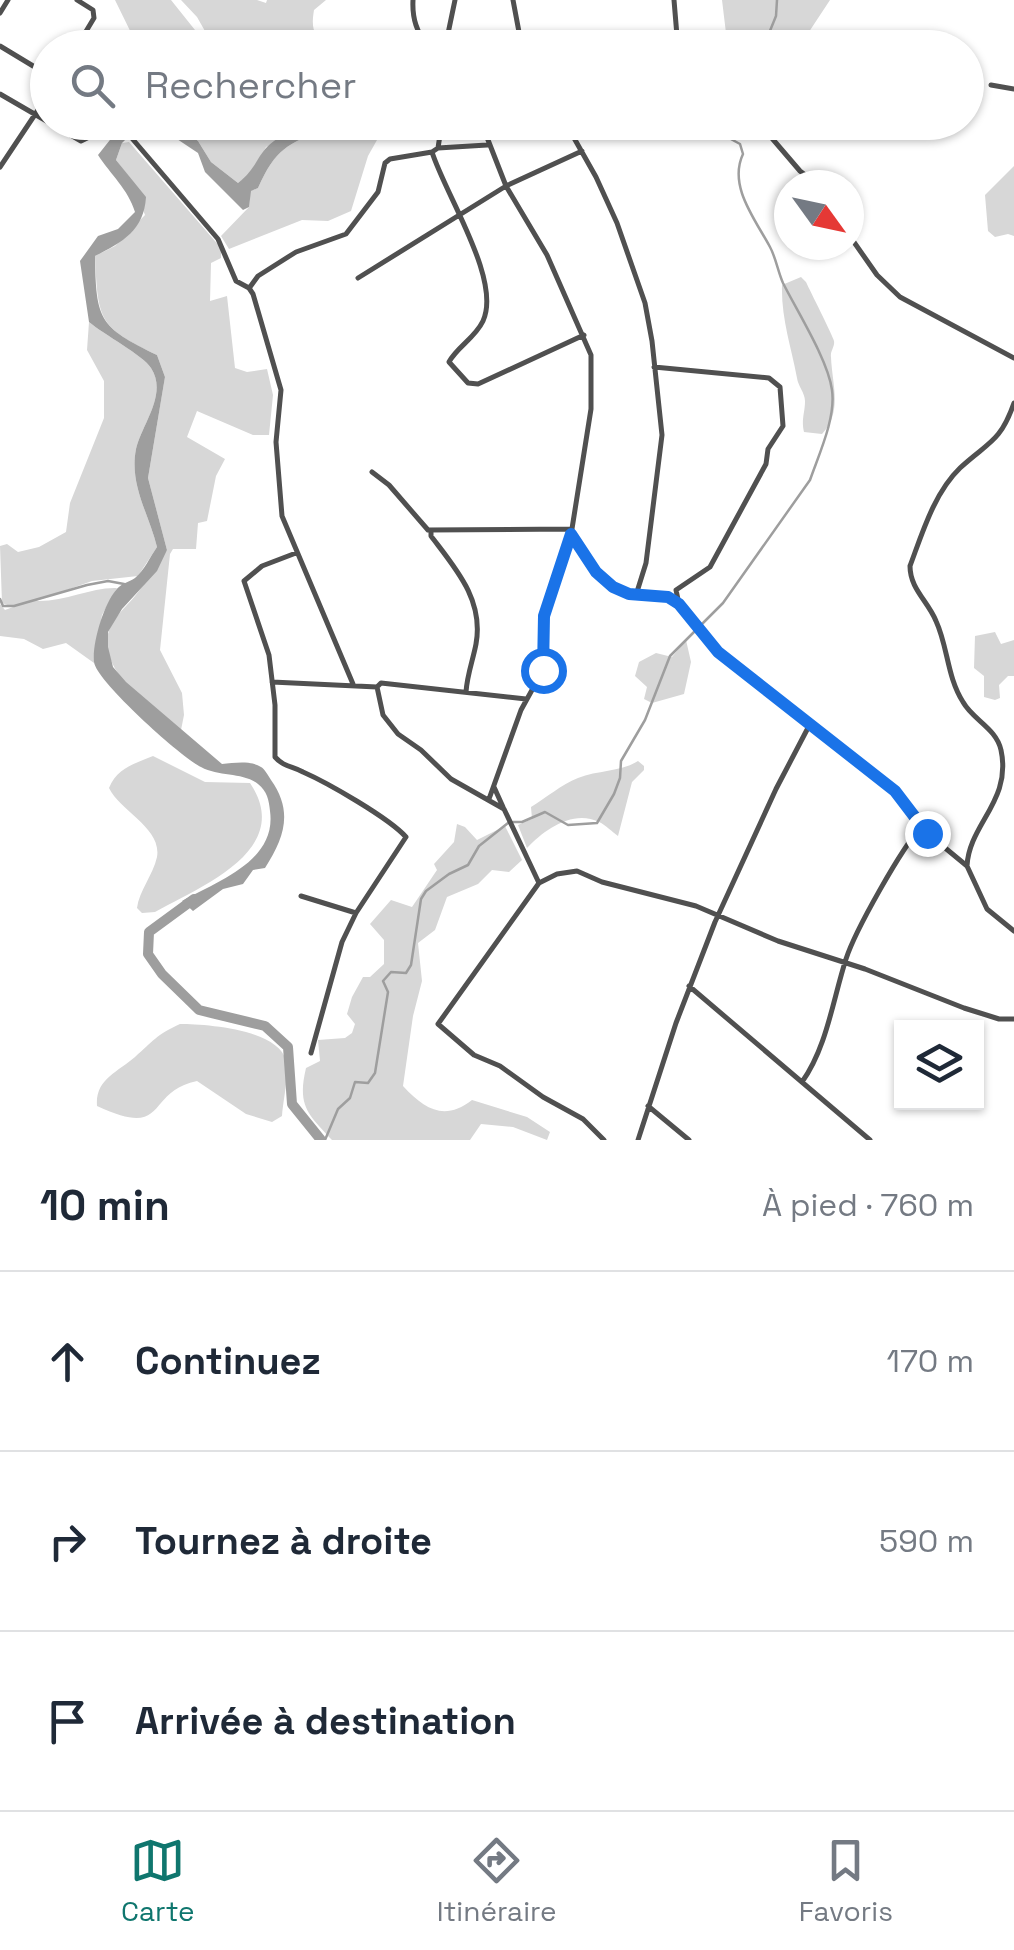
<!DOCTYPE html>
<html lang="fr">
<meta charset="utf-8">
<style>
body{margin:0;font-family:"Space Grotesk",sans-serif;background:#f2f2f3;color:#1f2937}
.controls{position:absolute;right:30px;bottom:30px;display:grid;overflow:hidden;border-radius:0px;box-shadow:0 2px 8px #0004}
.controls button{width:90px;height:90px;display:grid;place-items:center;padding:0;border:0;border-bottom:2px solid #e0e1e3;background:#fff;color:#1f2937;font:50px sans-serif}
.compass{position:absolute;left:774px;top:170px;width:90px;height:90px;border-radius:50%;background:#fff;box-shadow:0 2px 8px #0004;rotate:123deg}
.stop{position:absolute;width:30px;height:30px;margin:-22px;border:8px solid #1a73e8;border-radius:50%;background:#fff}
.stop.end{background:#1a73e8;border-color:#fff;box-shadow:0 2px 10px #0008}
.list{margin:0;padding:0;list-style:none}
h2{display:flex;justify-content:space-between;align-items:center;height:130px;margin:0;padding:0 40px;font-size:42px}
h2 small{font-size:32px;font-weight:400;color:#747a83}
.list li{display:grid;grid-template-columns:65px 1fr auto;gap:30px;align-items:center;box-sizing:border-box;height:180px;padding:0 40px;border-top:2px solid #e0e1e3}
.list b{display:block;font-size:38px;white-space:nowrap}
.list em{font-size:32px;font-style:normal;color:#747a83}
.icon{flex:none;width:55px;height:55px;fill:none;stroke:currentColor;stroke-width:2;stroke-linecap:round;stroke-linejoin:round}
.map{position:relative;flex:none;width:1014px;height:1140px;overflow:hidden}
.search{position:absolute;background:#fff;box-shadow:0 2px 8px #0004;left:30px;right:30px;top:30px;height:110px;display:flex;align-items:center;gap:25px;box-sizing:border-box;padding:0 35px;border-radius:55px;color:#747a83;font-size:38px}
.sheet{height:670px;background:#fff}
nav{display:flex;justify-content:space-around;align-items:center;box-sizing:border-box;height:140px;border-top:2px solid #e0e1e3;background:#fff;font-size:28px;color:#747a83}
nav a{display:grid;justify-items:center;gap:5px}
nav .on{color:#0f766e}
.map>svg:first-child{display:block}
.green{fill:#d7d7d7}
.water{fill:#9e9e9e}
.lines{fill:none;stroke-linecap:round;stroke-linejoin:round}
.stream{stroke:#9e9e9e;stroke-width:2.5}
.river{stroke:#9e9e9e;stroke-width:10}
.minor{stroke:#505050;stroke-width:5}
.route{stroke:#1a73e8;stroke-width:12}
</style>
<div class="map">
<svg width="1014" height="1140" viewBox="0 0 1014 1140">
<rect width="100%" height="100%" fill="#fff"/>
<!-- green -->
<path class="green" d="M115,0H171L195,30L202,47H138Z
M181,0H257L266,3L267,0H326L314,10C311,28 313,36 329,47H214L197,17Z
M722,0H830L799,47H715L726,33Z
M155,123H312L266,147L254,171L238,183L211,162L198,141L183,130Z
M328,123H413L419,128L415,134L377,140L368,156L351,211L328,221L302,220L229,249L221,236L249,207L250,191L258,188C276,148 287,145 325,128Z
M129,142L221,248V258L211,263L210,301L227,296L235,368L247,372L267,369L273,395L269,435H253L197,411L187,437L225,459L216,476L207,521L198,523L196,549H173L170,554L160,650L182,693L184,715L181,730C154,708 100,675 108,634C111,619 126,607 135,596C147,582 156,565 167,550L148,478L165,377L157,355C98,327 98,320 95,256L115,246L145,215L130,178L116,160L122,143Z
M1014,166V236L1008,234L995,237L988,231L985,195Z
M801,277L806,282C810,291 833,336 834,341C835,347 830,351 831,357C832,384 843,412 822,434L804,432C801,419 805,413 805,401C805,393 798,386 797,378C791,346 781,318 782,285Z
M89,322C103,334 144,356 151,368C168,394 142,424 136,449C129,485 149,514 157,547L138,576L92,581L36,601C65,602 91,587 117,588L102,615L94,663L66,643L43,649L24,639L0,636V604L5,610L13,607L2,603L0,546L7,544L18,552L39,547L66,532L70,503L104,418V381L87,350Z
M995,632L1001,644L1014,640V676H1008L999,685L1000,698L995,700L984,697V676L974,668L975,636Z
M686,640L691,662L684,694L652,703L644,699L647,687L635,676L639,662L656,653L672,657Z
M153,756L205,782L250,783C295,850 201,886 155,912L142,913L137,908C139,891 153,875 157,857C162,828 120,811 109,788C117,768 134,764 153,756Z
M638,761L644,766V770L632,782L618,836C612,832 606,825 599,822C573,809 544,830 527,848L518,825L532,819L531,807C547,797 561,785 578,778C598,770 621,772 638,761Z
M457,824L465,827L477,840L505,826L522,860L509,872L492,870L478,884L447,897L435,930L418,943L422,981L413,1016L403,1086C425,1110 445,1121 472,1100L527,1117L550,1132L547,1140L513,1127L481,1124L470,1140H332C308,1114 297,1106 306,1068L320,1061L318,1040L345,1038L352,1033L355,1024L347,1014L352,997L363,977H370L384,964V940L370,924L391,900L412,907L437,870L434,864L454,842Z
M180,1024C205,1024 279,1029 286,1061C289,1077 283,1100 282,1116L272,1122L246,1114L197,1081C144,1092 170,1140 97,1106C95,1079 118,1072 135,1057C153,1041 156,1035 180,1024Z"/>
<!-- water -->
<path class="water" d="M131,123H155L183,130L198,141L211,162L238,183C256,169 256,158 268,146C283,132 309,123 328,123L325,128C287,145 276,148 258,188L251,191L249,207L243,210L205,172L198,153L168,133L151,130L132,133L122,143L116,160L146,197C144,230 123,242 95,256C96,320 99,327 157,355L165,377L148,478L167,550L157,571L122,609L108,632V647L113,667L126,682L222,764C234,763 250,760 261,767C264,768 269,777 271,780C293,811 285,837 265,868L253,870L243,884L223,889L193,911L182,901C218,881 277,861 270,811C269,800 267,791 258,784C243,772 219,777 201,767C182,758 96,681 94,662C92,643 104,604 116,590C120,584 129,582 135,578C144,571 150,557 157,547C149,514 129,485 136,449C142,424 168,394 151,368C144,356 103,334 89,322L80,261L98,236L118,229L135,212C128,189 111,175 98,155L117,131Z"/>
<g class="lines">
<!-- stream -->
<path class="stream" d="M763,48L776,16L777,0
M0,599L3,606H14L87,585L108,581L124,584
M513,822H522L545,812L568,825L597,823L614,794L620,778L621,761L645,720L670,656L723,603L810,480C819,454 836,418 832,390C828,360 797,311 783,283C778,272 776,258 770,247C755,219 728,186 743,154L740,144L729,138L731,122
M325,1140L338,1109L350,1098L355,1082L368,1083L375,1073L388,992L383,981L391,972L406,973L411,965L421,899L426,891L449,874L468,865L479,846L508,823"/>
<!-- river -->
<path class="river" d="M194,899L149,932L148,954L162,974L199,1010L265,1026L288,1047L292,1104L321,1140"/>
<!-- minor -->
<path class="minor" d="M413,0C412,19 417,32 428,48
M513,0L522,48
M674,0L678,48
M0,13L8,0
M0,46L48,75
M76,48L94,18L93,10L77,0
M445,48L455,0
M991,85L1014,89
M0,94L81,141L118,123
M118,122L218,239L236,281L249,288L253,294L281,390L276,442L282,516L353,684
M481,122L506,186L547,255L591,355V409L571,535L597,572L613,587L629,594L668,597L679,604L718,652L895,791L906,801L927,833L967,866L987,909L1014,931
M565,122L596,177L617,223L645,303L652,341L662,435L646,563L636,595
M758,122L800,171L818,185
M438,148L487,145
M432,152C445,194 502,280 483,321C475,338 457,347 449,362L468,383L478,384L584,335
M0,167L48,95
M849,235L877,275L900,297L1014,358
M358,278L506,186L582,151
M250,287L258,276L296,252L346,234L378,192L385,163L390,159L432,152L438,148L442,122
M654,367L769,378L780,387L783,426L768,449L766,464L710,567L676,590L679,604
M372,472L389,485L428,530L571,529
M431,531V536C456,569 484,600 476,644C473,660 467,675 466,692
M296,553L262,566L244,581L269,655L275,705V757C284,767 292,766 303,772C328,783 389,818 406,837L356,913L342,942L311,1053
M272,682L377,687L383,715L398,734L421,750L451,779L504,809L539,883L557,874L577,871L602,882L696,906L778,941L865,969L964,1008L999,1019H1014
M377,687L381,683L526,699
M494,787L503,807
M489,799L521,710L543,670L544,616L571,535
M967,866C969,824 1012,801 1001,750C996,728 973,720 963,702C947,677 948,647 936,621C928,601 910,589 910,566C922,534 934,493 960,468C988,442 1000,443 1014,403
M539,883L438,1024L474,1055L500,1066L543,1097L583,1119L604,1140
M301,896L356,913
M689,986L870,1140
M802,1082C827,1047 833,999 846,959C855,931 902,847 922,826
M648,1106L689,1140
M638,1140L676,1023L715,922L776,789L810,724"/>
</g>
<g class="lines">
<!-- route -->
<path class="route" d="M543,670L544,616L571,534L596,572L613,587L629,594L668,597L679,604L718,652L895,791L927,833"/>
</g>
</svg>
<div class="controls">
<button><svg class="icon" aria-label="layers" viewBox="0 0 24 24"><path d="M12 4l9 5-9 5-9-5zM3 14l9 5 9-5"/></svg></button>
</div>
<svg class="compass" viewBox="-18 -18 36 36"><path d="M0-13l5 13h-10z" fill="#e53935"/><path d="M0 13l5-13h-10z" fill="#747a83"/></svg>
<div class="stop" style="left:543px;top:670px"></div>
<div class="stop end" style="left:927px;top:833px"></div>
<div class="search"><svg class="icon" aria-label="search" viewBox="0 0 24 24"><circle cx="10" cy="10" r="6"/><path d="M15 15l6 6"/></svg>Rechercher</div>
</div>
<section class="sheet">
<h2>10 min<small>À pied · 760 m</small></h2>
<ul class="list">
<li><svg class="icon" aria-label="ahead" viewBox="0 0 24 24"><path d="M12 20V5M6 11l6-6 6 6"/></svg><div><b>Continuez</b></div><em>170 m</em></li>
<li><svg class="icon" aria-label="right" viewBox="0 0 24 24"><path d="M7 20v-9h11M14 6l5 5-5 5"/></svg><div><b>Tournez à droite</b></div><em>590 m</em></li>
<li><svg class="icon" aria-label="arrive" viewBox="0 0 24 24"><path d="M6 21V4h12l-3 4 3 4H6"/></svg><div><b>Arrivée à destination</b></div></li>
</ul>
</section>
<nav>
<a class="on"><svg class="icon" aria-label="map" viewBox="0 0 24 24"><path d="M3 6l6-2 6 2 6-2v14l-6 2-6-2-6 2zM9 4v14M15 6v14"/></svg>Carte</a>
<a><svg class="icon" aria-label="directions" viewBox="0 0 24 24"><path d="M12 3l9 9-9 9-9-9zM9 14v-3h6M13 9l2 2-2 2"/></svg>Itinéraire</a>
<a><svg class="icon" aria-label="saved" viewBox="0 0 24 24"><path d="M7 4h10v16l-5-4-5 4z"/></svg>Favoris</a>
</nav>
